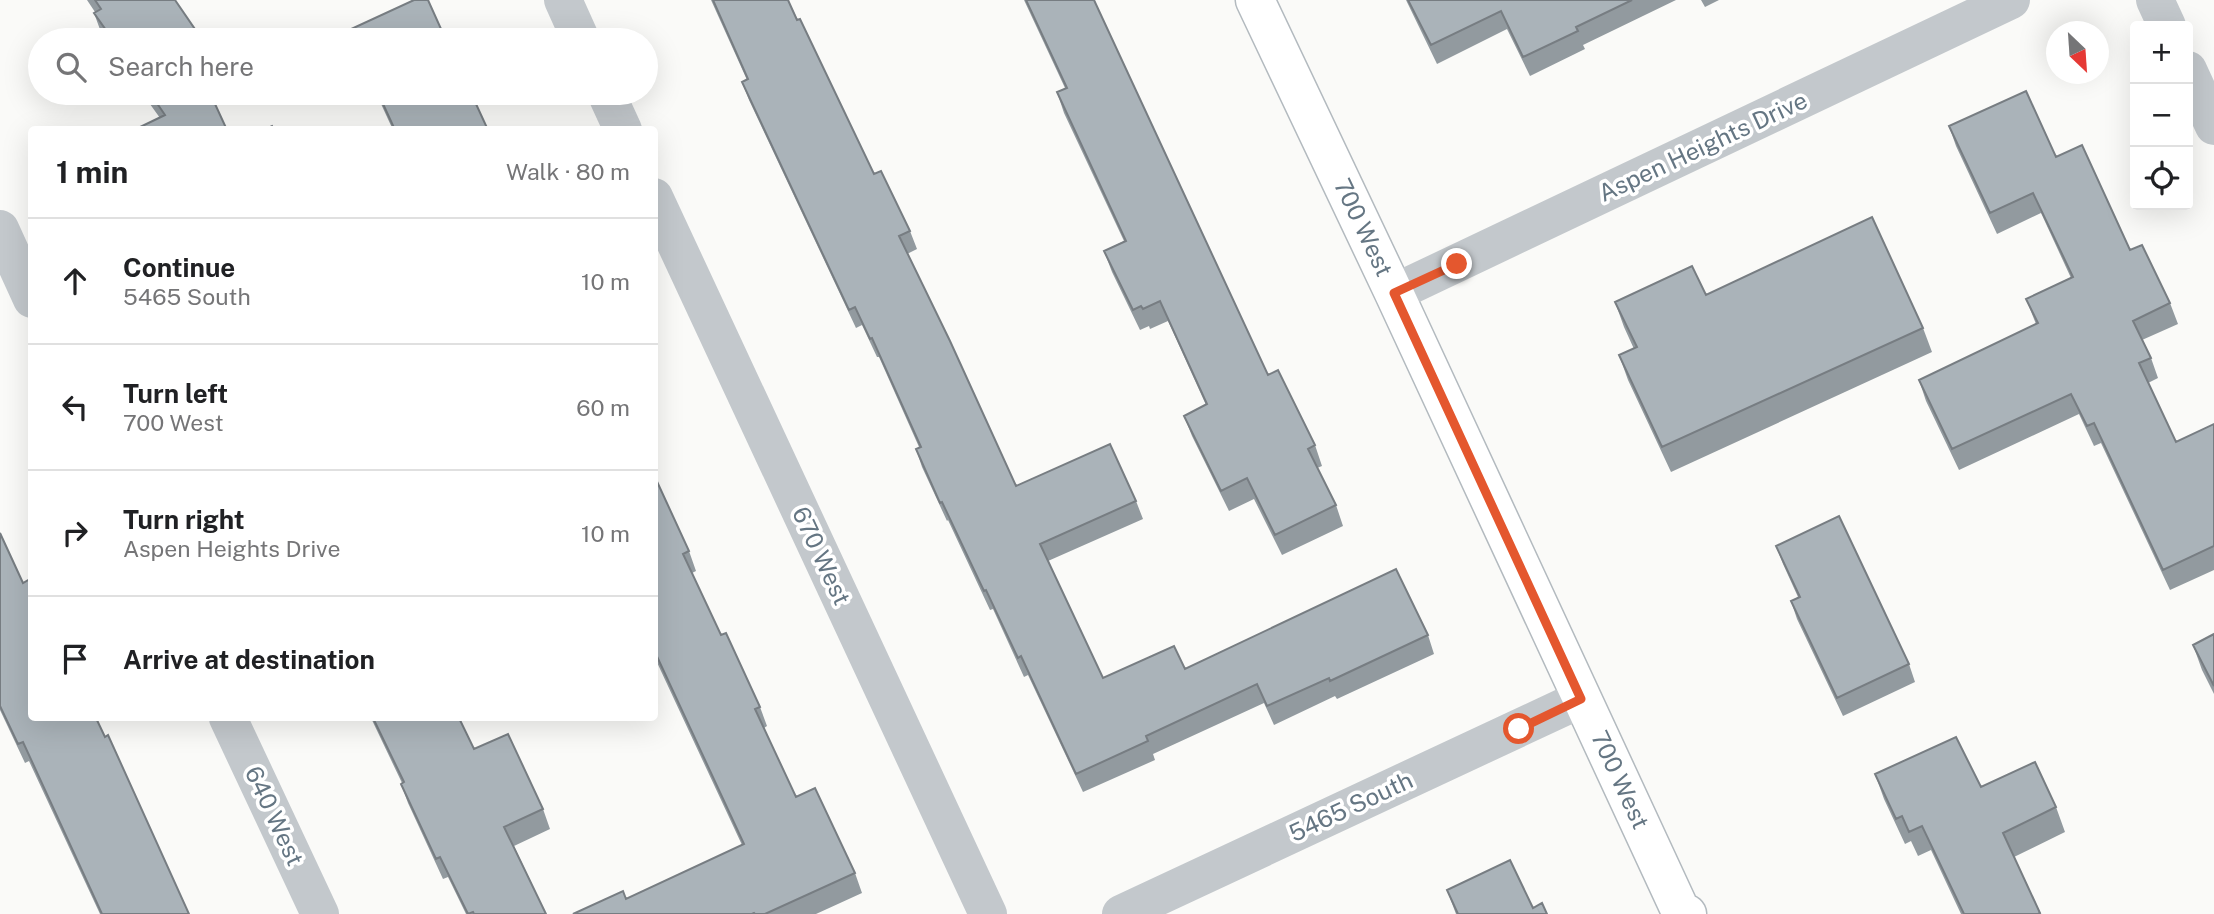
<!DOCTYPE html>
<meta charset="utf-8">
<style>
body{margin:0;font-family:"Public Sans",sans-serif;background:#f6f6f6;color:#202124}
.controls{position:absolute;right:21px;top:21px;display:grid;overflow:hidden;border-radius:7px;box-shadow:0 7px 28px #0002}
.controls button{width:63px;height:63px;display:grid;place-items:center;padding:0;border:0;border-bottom:2px solid #e0e0e0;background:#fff;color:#202124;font:35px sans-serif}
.compass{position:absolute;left:2046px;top:21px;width:63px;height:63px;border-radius:50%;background:#fff;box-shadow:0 7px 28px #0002;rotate:155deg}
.stop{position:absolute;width:21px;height:21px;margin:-16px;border:5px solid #e4572e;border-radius:50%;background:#fff}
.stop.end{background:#e4572e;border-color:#fff;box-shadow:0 2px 7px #0008}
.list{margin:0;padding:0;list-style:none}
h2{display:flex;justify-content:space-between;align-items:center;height:91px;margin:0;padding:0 28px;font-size:30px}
h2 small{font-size:23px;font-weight:400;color:#757577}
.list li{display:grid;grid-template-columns:46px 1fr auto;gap:21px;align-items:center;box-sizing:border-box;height:126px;padding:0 28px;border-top:2px solid #e0e0e0}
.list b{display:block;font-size:26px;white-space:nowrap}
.list p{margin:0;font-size:23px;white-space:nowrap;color:#757577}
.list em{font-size:23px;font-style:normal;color:#757577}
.icon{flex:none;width:38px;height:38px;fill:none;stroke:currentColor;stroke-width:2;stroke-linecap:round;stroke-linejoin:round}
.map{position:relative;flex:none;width:2214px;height:914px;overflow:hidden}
.search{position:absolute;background:#fff;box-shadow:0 7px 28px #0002;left:28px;top:28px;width:630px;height:77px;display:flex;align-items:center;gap:18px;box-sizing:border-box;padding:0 24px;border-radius:38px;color:#757577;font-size:26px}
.panel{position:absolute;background:#fff;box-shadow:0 7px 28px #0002;left:28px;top:126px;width:630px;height:595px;border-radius:7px}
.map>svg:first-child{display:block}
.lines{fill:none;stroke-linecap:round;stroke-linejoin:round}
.secondary-casing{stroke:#b3babf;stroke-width:41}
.street{stroke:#c3c8cc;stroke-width:38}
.secondary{stroke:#fff;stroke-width:38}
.wall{fill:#929a9f}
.building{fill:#aab3b9;stroke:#777d82;stroke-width:2}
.route{stroke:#e4572e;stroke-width:9}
.labels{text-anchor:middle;stroke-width:7;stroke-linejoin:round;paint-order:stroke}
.street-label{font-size:24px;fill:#657683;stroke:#fff}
</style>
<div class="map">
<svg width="2214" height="914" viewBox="0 0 2214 914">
<rect width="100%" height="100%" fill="#fafaf8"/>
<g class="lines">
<!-- secondary casing -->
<g class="secondary-casing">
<g id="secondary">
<path id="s1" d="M1255,0L1394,293L1681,912L1687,914"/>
</g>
</g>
<!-- street -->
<path class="street" d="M563,0L581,40
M2155,0L2167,26
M2188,70L2214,126
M606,93L623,130
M654,197L988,914
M0,229L32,299
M1394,293L2011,0
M228,718L320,914
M1121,914L1581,699"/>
<!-- secondary -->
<use href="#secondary" class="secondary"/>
</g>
<!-- wall -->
<path class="wall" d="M87,0H175L202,40H106L102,35L94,13L95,12Z
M711,0H788L874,174L910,231L917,249L907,254L1016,486L1136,501L1143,519L1048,561L1103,678L1185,669L1428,635L1434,654L1337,699L1335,696L1274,725L1264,703L1153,754L1155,760L1083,792L1028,675L1024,677L993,609L990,610L948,520L947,521L922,467L916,449L919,447L879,357H877L862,325L856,328L749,100L742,82L747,80Z
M1024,0H1094L1268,375L1315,445L1322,466L1317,468L1336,505L1343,526L1282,555L1254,499L1229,511L1192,436L1184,416L1206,405L1168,321L1150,329L1149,326L1140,330L1112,272L1104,251L1124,241L1064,113L1057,92L1065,88Z
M1406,0H1676L1583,45L1585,49L1530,76L1507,29L1437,64Z
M1701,0H1719L1705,7Z
M142,93H210L160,118Z
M376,93H471L488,130H393Z
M1949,126L2056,157L2170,303L2178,324L2142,340L2151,358L2158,378L2148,383L2176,442L2214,424V570L2170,590L2101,443L2094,446L2079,414L1959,470L1926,401L1919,380L2036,324L2026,299L2071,278L2041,213L1997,234L1956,146Z
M1706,295L1923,328L1932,352L1671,472L1628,380L1619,355L1634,349L1624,327L1615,302Z
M654,475L689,551L696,571L692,573L721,635L760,707L767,726L764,728L796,797L855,873L862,893L816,914H573L626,899L742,845L654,656Z
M0,533L23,583L189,914H100L29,761L25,763L0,710Z
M1776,546L1909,664L1915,682L1843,716L1797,619L1791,601L1798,597L1783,564Z
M2214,634V694L2202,670L2193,645Z
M371,718H459L474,749L543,809L550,829L514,846L546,914H466L448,877L443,879L408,803L401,784L402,783Z
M1875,774L1981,787L2056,807L2065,832L2014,857L2041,914H1961L1931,850L1918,856L1911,841L1905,844L1884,799Z
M1447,890L1533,908L1547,914H1456Z"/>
<!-- building -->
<path class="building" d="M95,0H175L201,38L199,40H113L94,13L101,9Z
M414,0H428L446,40H354L349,30Z
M713,0H788L797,20L800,19L874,174L881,171L910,231L899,236L950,341L1016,486L1110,444L1136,501L1040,544L1103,678L1174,646L1185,669L1396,569L1428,635L1330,681L1329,678L1267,706L1257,684L1146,736L1148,741L1076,774L1021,656L1018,658L986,590L984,591L942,502L940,503L916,449L921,447L872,338L870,339L855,307L849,310L742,82L748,79Z
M1026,0H1094L1268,375L1278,370L1315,445L1308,449L1336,505L1275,535L1247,478L1221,491L1184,416L1207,404L1160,301L1143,309L1141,306L1133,310L1104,251L1126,241L1057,92L1067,88Z
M1408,0H1632L1576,27L1578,31L1523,57L1501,11L1431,45Z
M2026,91L2056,157L2082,145L2130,250L2142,245L2170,303L2133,321L2151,358L2139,363L2176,442L2214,424V546L2163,570L2094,423L2087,426L2071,394L1952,449L1919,380L2038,323L2026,299L2073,277L2033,193L1990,213L1949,126Z
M150,93H210L227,130H139L138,128L165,115Z
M378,93H471L488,130H395Z
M272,126L274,130H264Z
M1872,217L1923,328L1662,447L1619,355L1637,347L1615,302L1692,266L1706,295Z
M654,475L689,551L683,554L721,635L726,633L760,707L755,709L796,797L815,788L855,873L765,914H755L754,913L752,914H573L623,891L626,899L744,844L654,650Z
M1839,516L1909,664L1837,698L1791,601L1800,597L1776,546Z
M0,533L23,583L30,579L32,581V718H96L105,737L108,735L189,914H102L23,742L18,744L0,706Z
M2214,634V686L2193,645Z
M373,718H459L474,749L508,734L543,809L504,827L546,914H474L473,912L468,914L440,857L436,859L401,784L404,782Z
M1956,737L1981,787L2035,762L2056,807L2003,833L2040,913L2038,914H1964L1922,826L1909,832L1902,816L1896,819L1875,774Z
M1510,860L1533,908L1542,903L1547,914H1458L1447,890Z"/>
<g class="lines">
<!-- route -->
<path class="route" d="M1457,264L1394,293L1581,699L1519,729"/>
</g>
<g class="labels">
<!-- street labels -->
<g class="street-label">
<text transform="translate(1703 147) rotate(-25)" y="8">Aspen Heights Drive</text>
<text dy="8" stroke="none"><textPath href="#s1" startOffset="252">700 West</textPath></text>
<text transform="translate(821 556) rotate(65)" y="8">670 West</text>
<text dy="8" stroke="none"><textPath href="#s1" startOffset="861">700 West</textPath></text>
<text transform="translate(1351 807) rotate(-25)" y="8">5465 South</text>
<text transform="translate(274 816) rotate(65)" y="8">640 West</text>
</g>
</g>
</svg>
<div class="controls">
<button>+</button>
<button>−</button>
<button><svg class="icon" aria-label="locate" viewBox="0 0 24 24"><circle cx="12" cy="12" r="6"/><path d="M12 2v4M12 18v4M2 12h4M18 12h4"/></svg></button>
</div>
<svg class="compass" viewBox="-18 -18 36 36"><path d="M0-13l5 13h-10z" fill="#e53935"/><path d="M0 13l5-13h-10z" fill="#757577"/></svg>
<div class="stop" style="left:1519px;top:729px"></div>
<div class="stop end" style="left:1457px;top:264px"></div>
<div class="search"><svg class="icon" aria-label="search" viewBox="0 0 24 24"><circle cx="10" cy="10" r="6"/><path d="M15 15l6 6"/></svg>Search here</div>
<section class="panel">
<h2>1 min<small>Walk · 80 m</small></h2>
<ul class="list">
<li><svg class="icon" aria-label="ahead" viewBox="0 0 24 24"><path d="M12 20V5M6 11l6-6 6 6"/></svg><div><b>Continue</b><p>5465 South</p></div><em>10 m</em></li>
<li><svg class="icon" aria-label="left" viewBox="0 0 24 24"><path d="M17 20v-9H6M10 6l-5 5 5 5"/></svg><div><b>Turn left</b><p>700 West</p></div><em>60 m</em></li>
<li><svg class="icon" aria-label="right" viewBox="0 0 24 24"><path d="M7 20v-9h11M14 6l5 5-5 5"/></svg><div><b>Turn right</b><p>Aspen Heights Drive</p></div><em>10 m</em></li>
<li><svg class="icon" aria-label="arrive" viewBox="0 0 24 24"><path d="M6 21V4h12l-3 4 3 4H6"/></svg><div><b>Arrive at destination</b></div></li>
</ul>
</section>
</div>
